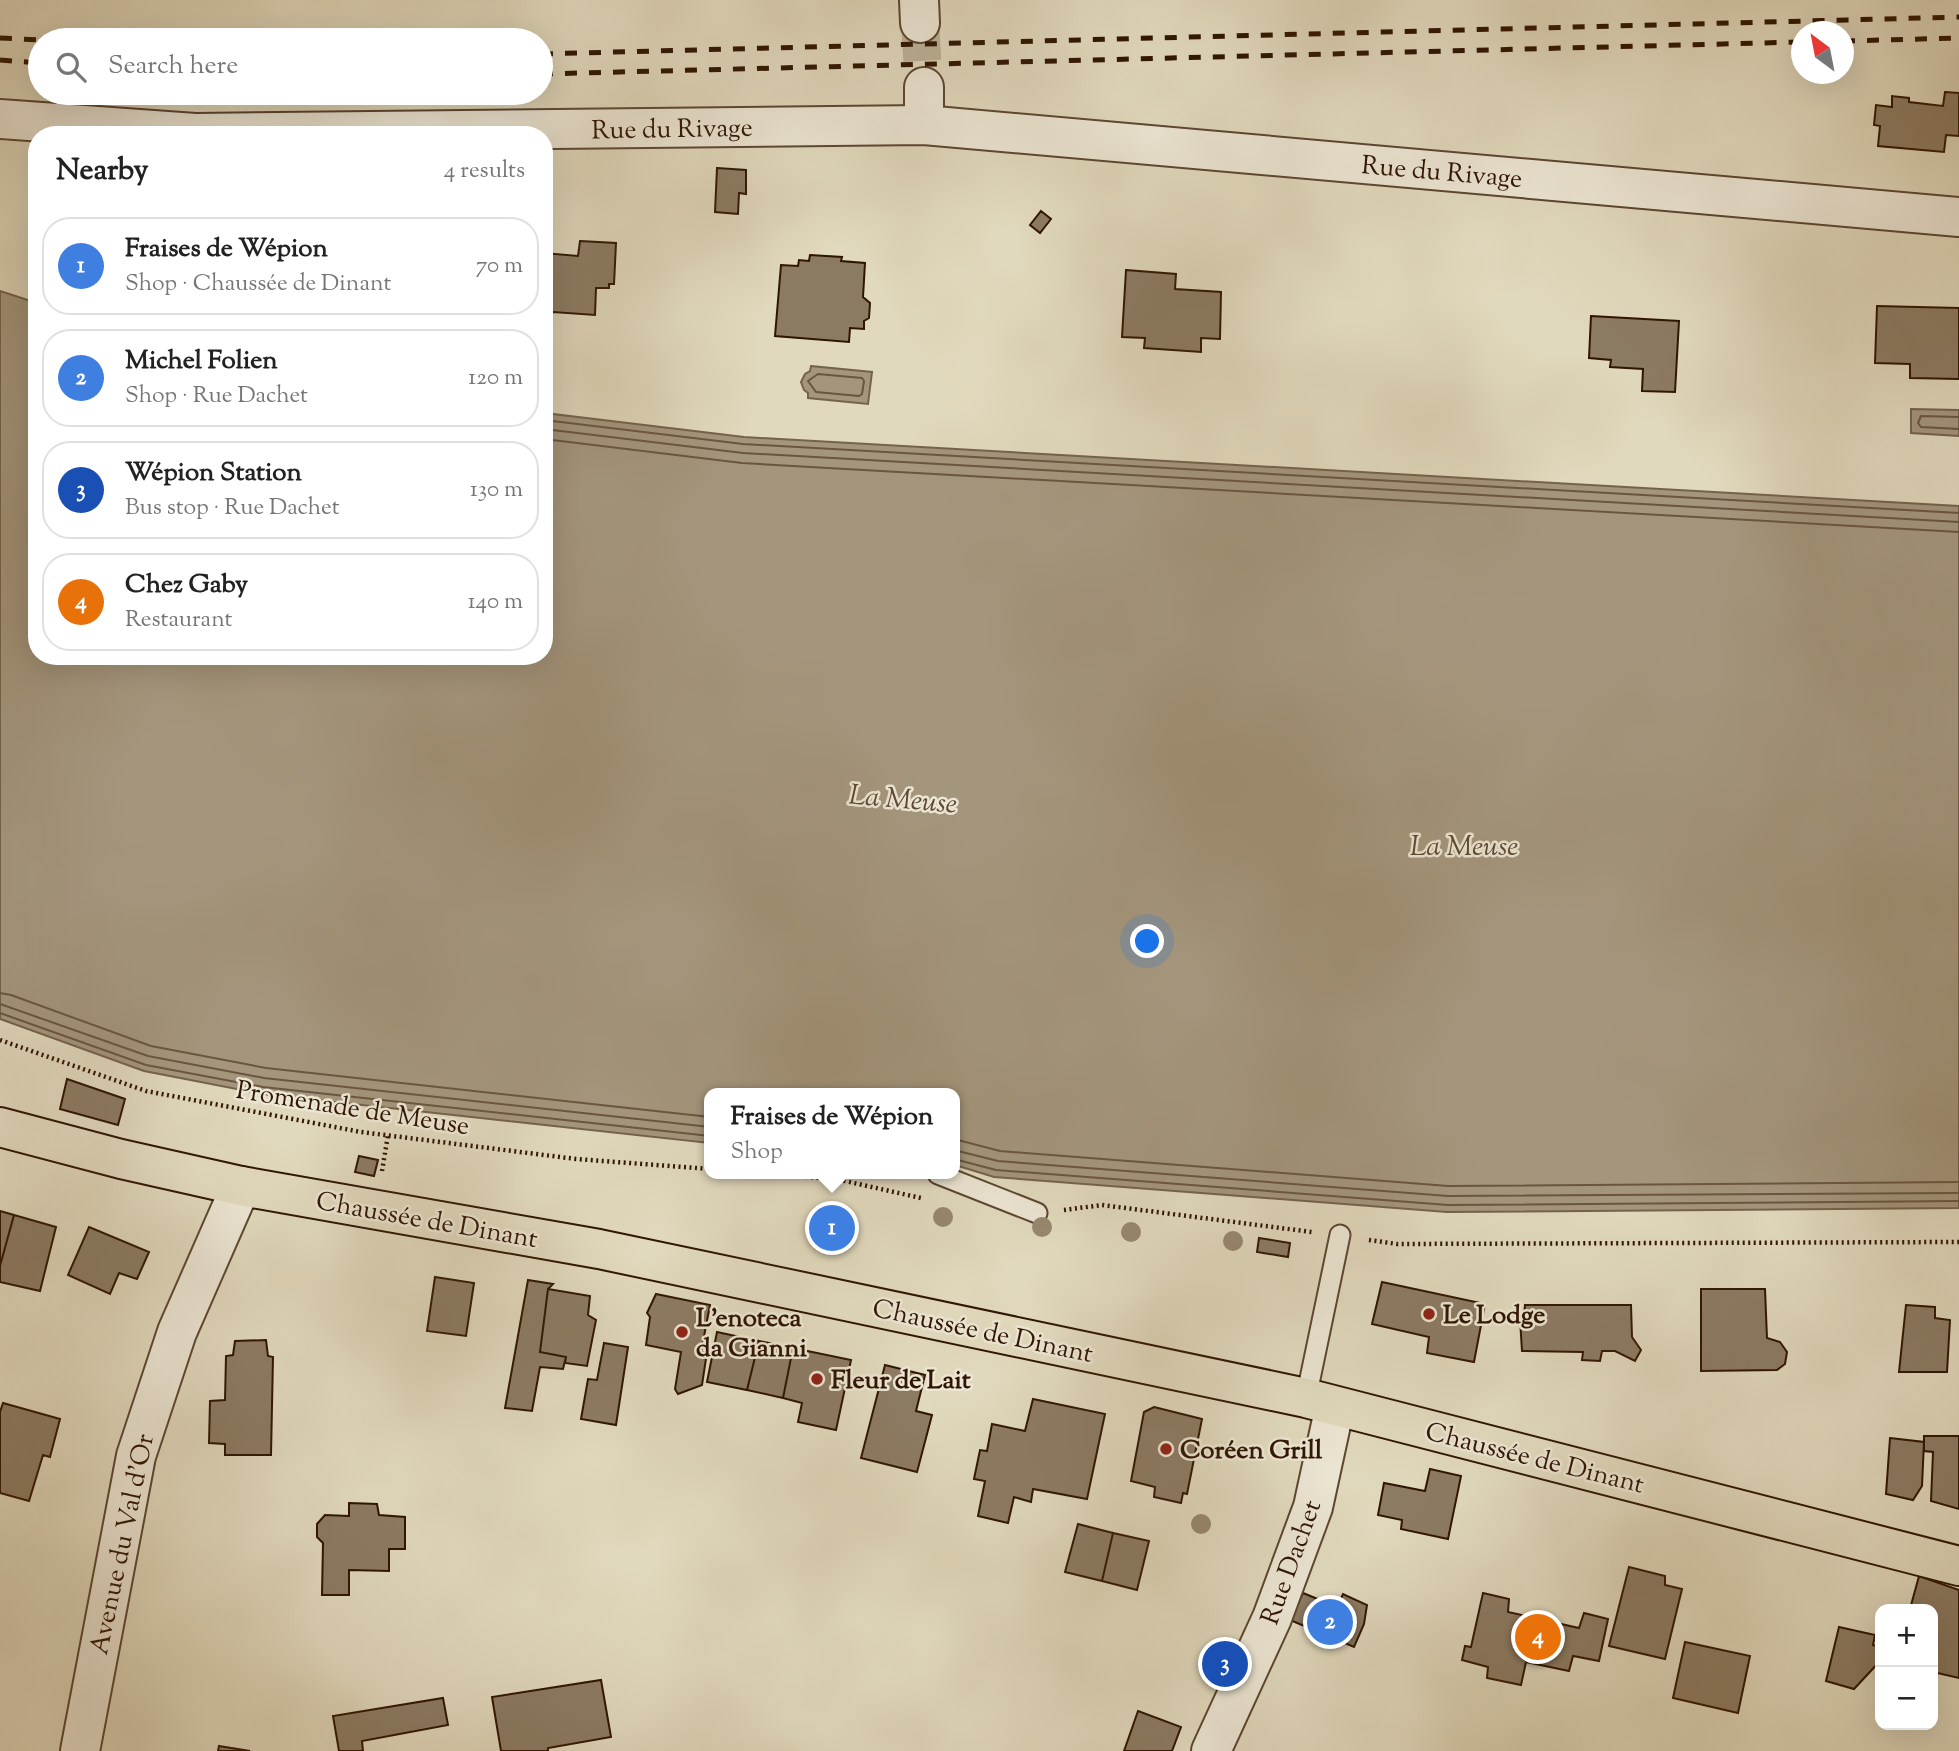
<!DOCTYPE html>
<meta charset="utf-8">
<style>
body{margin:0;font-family:"Sorts Mill Goudy",serif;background:#f6f6f6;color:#222}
.controls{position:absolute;right:21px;bottom:21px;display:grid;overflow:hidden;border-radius:14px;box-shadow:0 7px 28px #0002}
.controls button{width:63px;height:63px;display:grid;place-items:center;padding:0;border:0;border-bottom:2px solid #e0e0e0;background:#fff;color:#222;font:35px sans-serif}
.compass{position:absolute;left:1791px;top:21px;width:63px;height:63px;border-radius:50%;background:#fff;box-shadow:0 7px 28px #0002;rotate:328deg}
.you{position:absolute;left:1148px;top:942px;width:24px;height:24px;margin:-18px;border:5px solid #fff;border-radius:50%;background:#1a73e8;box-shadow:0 0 0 10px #1a73e833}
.badge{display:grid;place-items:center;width:46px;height:46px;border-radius:50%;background:#8f2418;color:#fff;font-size:23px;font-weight:700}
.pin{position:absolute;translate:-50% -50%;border:4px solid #fff;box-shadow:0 2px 7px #0006}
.popup{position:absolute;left:704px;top:1088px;width:256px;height:91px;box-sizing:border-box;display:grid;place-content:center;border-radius:14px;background:#fff;filter:drop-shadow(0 2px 5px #0005);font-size:23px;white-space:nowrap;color:#767676}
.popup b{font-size:26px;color:#222}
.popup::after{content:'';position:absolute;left:50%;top:100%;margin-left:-14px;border:14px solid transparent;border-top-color:#fff}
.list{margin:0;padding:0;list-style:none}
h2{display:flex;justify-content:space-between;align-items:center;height:91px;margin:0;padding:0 28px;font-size:30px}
h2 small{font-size:23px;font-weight:400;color:#767676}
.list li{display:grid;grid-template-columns:46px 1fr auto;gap:21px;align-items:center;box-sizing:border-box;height:98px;margin:0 14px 14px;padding:0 14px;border:2px solid #e0e0e0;border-radius:28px}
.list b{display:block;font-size:26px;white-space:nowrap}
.list p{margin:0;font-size:23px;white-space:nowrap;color:#767676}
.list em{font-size:23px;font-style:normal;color:#767676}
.icon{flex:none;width:38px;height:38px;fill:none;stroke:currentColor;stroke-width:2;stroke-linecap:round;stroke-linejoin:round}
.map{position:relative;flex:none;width:1959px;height:1751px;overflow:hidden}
.search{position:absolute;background:#fff;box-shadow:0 7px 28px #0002;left:28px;top:28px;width:525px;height:77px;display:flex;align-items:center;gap:18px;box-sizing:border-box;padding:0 24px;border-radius:38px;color:#767676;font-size:26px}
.panel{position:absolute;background:#fff;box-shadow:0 7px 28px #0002;left:28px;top:126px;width:525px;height:539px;border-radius:28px}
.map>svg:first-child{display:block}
.water{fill:#a4967d;stroke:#75624c;stroke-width:2}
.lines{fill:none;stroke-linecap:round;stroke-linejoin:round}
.shore{stroke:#6a5640;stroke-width:2}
.building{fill:#8c7b63;stroke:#2f1502;stroke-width:2}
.street-tunnel{stroke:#bdb298;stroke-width:38;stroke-dasharray:38 19;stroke-linecap:butt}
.lane-casing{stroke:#5c4631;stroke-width:23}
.street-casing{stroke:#5c4631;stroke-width:42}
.primary-casing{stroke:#2f1502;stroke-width:42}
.path{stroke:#2f1502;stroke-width:4.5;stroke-dasharray:2 3.5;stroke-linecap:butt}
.lane{stroke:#ece6d4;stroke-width:19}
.street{stroke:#ece6d4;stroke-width:38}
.primary{stroke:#e1d9bd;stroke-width:38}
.rail{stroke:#2f1502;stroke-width:5;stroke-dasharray:12 12;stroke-linecap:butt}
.tree{fill:#97886f}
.poi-dot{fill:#8f2418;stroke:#ece6d4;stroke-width:2.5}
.labels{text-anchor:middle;stroke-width:5;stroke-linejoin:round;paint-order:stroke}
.street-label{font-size:26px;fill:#2f1502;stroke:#ece6d4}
.poi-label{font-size:26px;font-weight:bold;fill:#2f1502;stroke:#ece6d4;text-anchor:start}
.water-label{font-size:28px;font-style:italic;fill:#5e4933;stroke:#ece6d4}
</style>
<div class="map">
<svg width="1959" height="1751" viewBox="0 0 1959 1751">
<rect width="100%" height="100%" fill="#e1d9bd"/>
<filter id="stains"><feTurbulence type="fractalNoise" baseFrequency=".00286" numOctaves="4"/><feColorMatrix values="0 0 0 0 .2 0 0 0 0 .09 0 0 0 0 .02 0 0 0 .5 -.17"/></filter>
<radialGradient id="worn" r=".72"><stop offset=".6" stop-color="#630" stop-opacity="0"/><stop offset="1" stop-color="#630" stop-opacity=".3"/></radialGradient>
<!-- water -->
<path class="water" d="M0,291L37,303V656H544V413L744,437L1959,506V1208L1447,1212L994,1177L955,1165L954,1093H710L709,1143L262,1094L144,1071L0,1019Z
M811,366L872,372L868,404L808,398V393L804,390L801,382L805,374L810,371Z
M1911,409L1959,410V436L1911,433Z"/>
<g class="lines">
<!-- shore -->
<path class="shore" d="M818,374L862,378L864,381L862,394L859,396L816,392L808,381Z
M1959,417L1921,416L1918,423L1921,427L1959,429
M544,420L743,444L1959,513
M544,429L743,453L1959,522
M544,439L742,463L1959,532
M0,993L11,995L151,1046L266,1068L710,1117
M0,1004L148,1056L264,1078L710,1127
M0,1013L146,1065L263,1087L710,1136
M954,1139L1000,1151L1448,1186L1959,1182
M954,1150L998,1161L1448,1196L1959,1193
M954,1159L996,1170L1448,1205L1959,1201"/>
</g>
<!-- building -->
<path class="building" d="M1945,92L1959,93V136L1946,135L1944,152L1878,146L1880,126L1874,125L1876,105L1892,107V96L1909,98V102L1943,106Z
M717,168L746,170V194L739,193L738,214L715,212Z
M1041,211L1051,219L1040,233L1030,225Z
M580,241L616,243L614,284H609V288H596L595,315L553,312L544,315V253L578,256Z
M810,255L842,257L841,261L865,263L863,297L870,303L869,318L864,321V329L850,328L849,342L775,336L781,265L798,266L799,260L809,261Z
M1126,270L1176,274L1175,289L1221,292L1220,339L1201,338V352L1144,348L1145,338L1122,337Z
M1877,306L1959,308V379L1910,378V364L1875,363Z
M1591,316L1679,321L1675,392L1642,391L1643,369L1610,367L1611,360L1589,358Z
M67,1079L125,1099L118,1125L60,1109Z
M359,1156L378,1160L374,1176L355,1172Z
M0,1211L14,1215L0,1266Z
M14,1215L56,1227L40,1291L0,1282V1266Z
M823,1217L844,1221L841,1239L820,1234Z
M89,1227L149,1252L137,1279L119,1273L110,1294L68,1275Z
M1259,1238L1290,1243L1288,1257L1257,1252Z
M435,1277L474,1283L466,1336L427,1331Z
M528,1280L553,1284L548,1289L540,1352L566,1357L563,1369L540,1367L532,1411L505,1408Z
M1382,1282L1485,1304L1474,1362L1427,1353L1429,1337L1372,1324Z
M548,1289L590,1296L588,1315L596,1320L587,1366L565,1363L566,1357L540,1352Z
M1701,1289H1765L1767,1338L1780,1342L1787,1352L1785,1364L1777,1370L1701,1371Z
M656,1294L710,1305L701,1352H707L702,1385L678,1394L675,1389L681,1352L646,1345L650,1317L647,1313Z
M1525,1305H1631L1632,1337L1641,1350L1635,1361L1615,1351H1602L1600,1361L1582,1360L1583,1352L1522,1351L1520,1319L1524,1317Z
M1906,1305L1935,1307V1318L1950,1320L1947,1372H1899Z
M717,1332L759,1341L747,1390L707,1382Z
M266,1340L268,1356L273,1357L271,1455H225V1444L209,1443L210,1401L225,1400L226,1356L233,1355L235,1341Z
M759,1341L793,1348L783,1398L747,1390Z
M604,1343L628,1347L616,1425L581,1419L588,1379L597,1380Z
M793,1348L851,1360L836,1430L798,1422L802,1403L783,1398Z
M885,1365L925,1375L916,1411L932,1415L917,1472L861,1458Z
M1033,1399L1105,1414L1087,1499L1033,1489L1031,1502L1014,1497L1008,1523L978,1516L985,1481L974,1479L980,1450L987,1451L992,1424L1025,1431Z
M3,1403L60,1419L50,1457L43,1455L29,1501L0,1493V1412Z
M1154,1407L1202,1419L1187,1494L1183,1493L1181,1503L1154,1497L1155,1487L1131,1481L1144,1412Z
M1924,1436H1959V1509L1931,1501L1933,1452L1924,1451Z
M1890,1438L1924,1442L1922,1486L1913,1500L1886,1494Z
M1430,1469L1461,1476L1448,1539L1401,1529L1402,1520L1378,1515L1384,1483L1425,1491Z
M349,1503L377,1504L379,1515L405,1517V1549H389V1571L349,1570V1595H322L323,1543L317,1537V1524L325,1515L349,1516Z
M1078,1524L1113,1533L1102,1581L1065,1572Z
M1113,1533L1149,1541L1137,1590L1102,1581Z
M1629,1567L1665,1576V1585L1682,1589L1665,1659L1609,1646Z
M1919,1576L1959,1590V1678L1933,1672V1609H1910Z
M1303,1593L1337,1607L1343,1594L1367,1605L1364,1624L1354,1647L1290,1620Z
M1483,1593L1509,1599L1508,1612L1579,1628L1584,1613L1608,1619L1599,1661L1573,1656L1569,1671L1526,1662L1521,1685L1487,1678L1488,1667L1462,1660L1465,1646L1471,1647Z
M1839,1627L1875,1635L1873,1645L1880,1647V1661L1854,1689L1826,1681Z
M1685,1642L1750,1656L1738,1713L1673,1698Z
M601,1680L611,1737L548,1748V1751H501L492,1697Z
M443,1698L448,1725L362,1741L363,1751H339L333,1716Z
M1138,1711L1181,1727L1172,1751H1124Z
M219,1746L250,1751H218Z"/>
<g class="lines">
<!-- street-tunnel -->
<path class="street-tunnel" d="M920,23L924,87"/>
<!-- lane casing -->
<g class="lane-casing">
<path id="lane" d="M938,1174L1037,1213
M1306,1398L1340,1235"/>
</g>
<!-- street casing -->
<g class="street-casing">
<path id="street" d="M919,0L920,23
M0,119L195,133L924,125L1959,217
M924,125V87
M80,1751L136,1456L177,1332L241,1186
M1211,1751L1272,1618L1313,1507L1335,1406"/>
</g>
<!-- primary casing -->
<g class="primary-casing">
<path id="primary" d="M0,1127L121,1159L241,1186L599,1249L1306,1398L1959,1566"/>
</g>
<!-- path -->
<path class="path" d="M0,1040L146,1091L361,1132L576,1159L710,1169
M382,1171L388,1135
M767,1174L836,1179L921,1198
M1064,1210L1102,1205L1312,1232
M1369,1240L1397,1244L1959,1242"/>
<!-- lane -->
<use href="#lane" class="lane"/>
<!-- street -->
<use href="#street" class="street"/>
<!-- primary -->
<use href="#primary" class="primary"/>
<!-- rail -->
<path class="rail" d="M0,38L40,40
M1843,41L1959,38
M541,54L1959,17
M0,60L40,63
M541,74L1801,42"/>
</g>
<!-- trees -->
<g class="tree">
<circle cx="943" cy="1217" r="10"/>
<circle cx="1042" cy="1227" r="10"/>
<circle cx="1131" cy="1232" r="10"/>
<circle cx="1233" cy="1241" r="10"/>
<circle cx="1201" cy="1524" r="10"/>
</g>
<!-- markers -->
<g class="poi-dot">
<circle cx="1429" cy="1314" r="7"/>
<circle cx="682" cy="1332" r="7"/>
<circle cx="817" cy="1379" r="7"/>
<circle cx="1166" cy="1449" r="7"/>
</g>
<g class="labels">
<!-- street labels -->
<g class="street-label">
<text transform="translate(672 128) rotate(-1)" y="9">Rue du Rivage</text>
<text transform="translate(1442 171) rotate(5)" y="9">Rue du Rivage</text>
<text transform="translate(353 1107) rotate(9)" y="9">Promenade de Meuse</text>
<text transform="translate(427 1219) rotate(10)" y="9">Chaussée de Dinant</text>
<text transform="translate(983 1330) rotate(12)" y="9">Chaussée de Dinant</text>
<text transform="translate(1535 1457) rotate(14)" y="9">Chaussée de Dinant</text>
<text transform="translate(121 1544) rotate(-78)" y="9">Avenue du Val d'Or</text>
<text transform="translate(1290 1562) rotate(-70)" y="9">Rue Dachet</text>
</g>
<!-- poi labels -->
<g class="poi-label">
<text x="1443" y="1323">Le Lodge</text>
<text x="696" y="1326">L'enoteca<tspan x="696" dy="30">da Gianni</tspan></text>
<text x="831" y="1388">Fleur de Lait</text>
<text x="1180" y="1458">Coréen Grill</text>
</g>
<!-- water labels -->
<g class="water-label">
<text transform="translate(903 798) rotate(5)" y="10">La Meuse</text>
<text x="1464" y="855">La Meuse</text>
</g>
</g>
<rect width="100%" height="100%" filter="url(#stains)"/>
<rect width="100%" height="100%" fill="url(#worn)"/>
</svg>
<div class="controls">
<button>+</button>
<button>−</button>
</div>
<svg class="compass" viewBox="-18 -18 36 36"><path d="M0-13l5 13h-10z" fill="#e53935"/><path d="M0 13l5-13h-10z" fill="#767676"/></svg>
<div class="you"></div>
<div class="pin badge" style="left:832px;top:1228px;background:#3f7fe0">1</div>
<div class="popup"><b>Fraises de Wépion</b>Shop</div>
<div class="pin badge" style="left:1330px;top:1622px;background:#3f7fe0">2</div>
<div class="pin badge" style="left:1225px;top:1664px;background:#1a4fb4">3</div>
<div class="pin badge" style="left:1538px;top:1637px;background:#e8710a">4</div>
<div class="search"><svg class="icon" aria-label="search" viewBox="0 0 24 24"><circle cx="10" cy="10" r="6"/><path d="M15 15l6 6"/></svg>Search here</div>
<section class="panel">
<h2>Nearby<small>4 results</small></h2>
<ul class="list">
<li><span class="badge" style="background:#3f7fe0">1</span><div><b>Fraises de Wépion</b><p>Shop · Chaussée de Dinant</p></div><em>70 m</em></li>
<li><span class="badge" style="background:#3f7fe0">2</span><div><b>Michel Folien</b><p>Shop · Rue Dachet</p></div><em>120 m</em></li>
<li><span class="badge" style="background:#1a4fb4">3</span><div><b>Wépion Station</b><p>Bus stop · Rue Dachet</p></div><em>130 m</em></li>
<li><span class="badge" style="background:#e8710a">4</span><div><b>Chez Gaby</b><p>Restaurant</p></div><em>140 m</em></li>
</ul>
</section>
</div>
